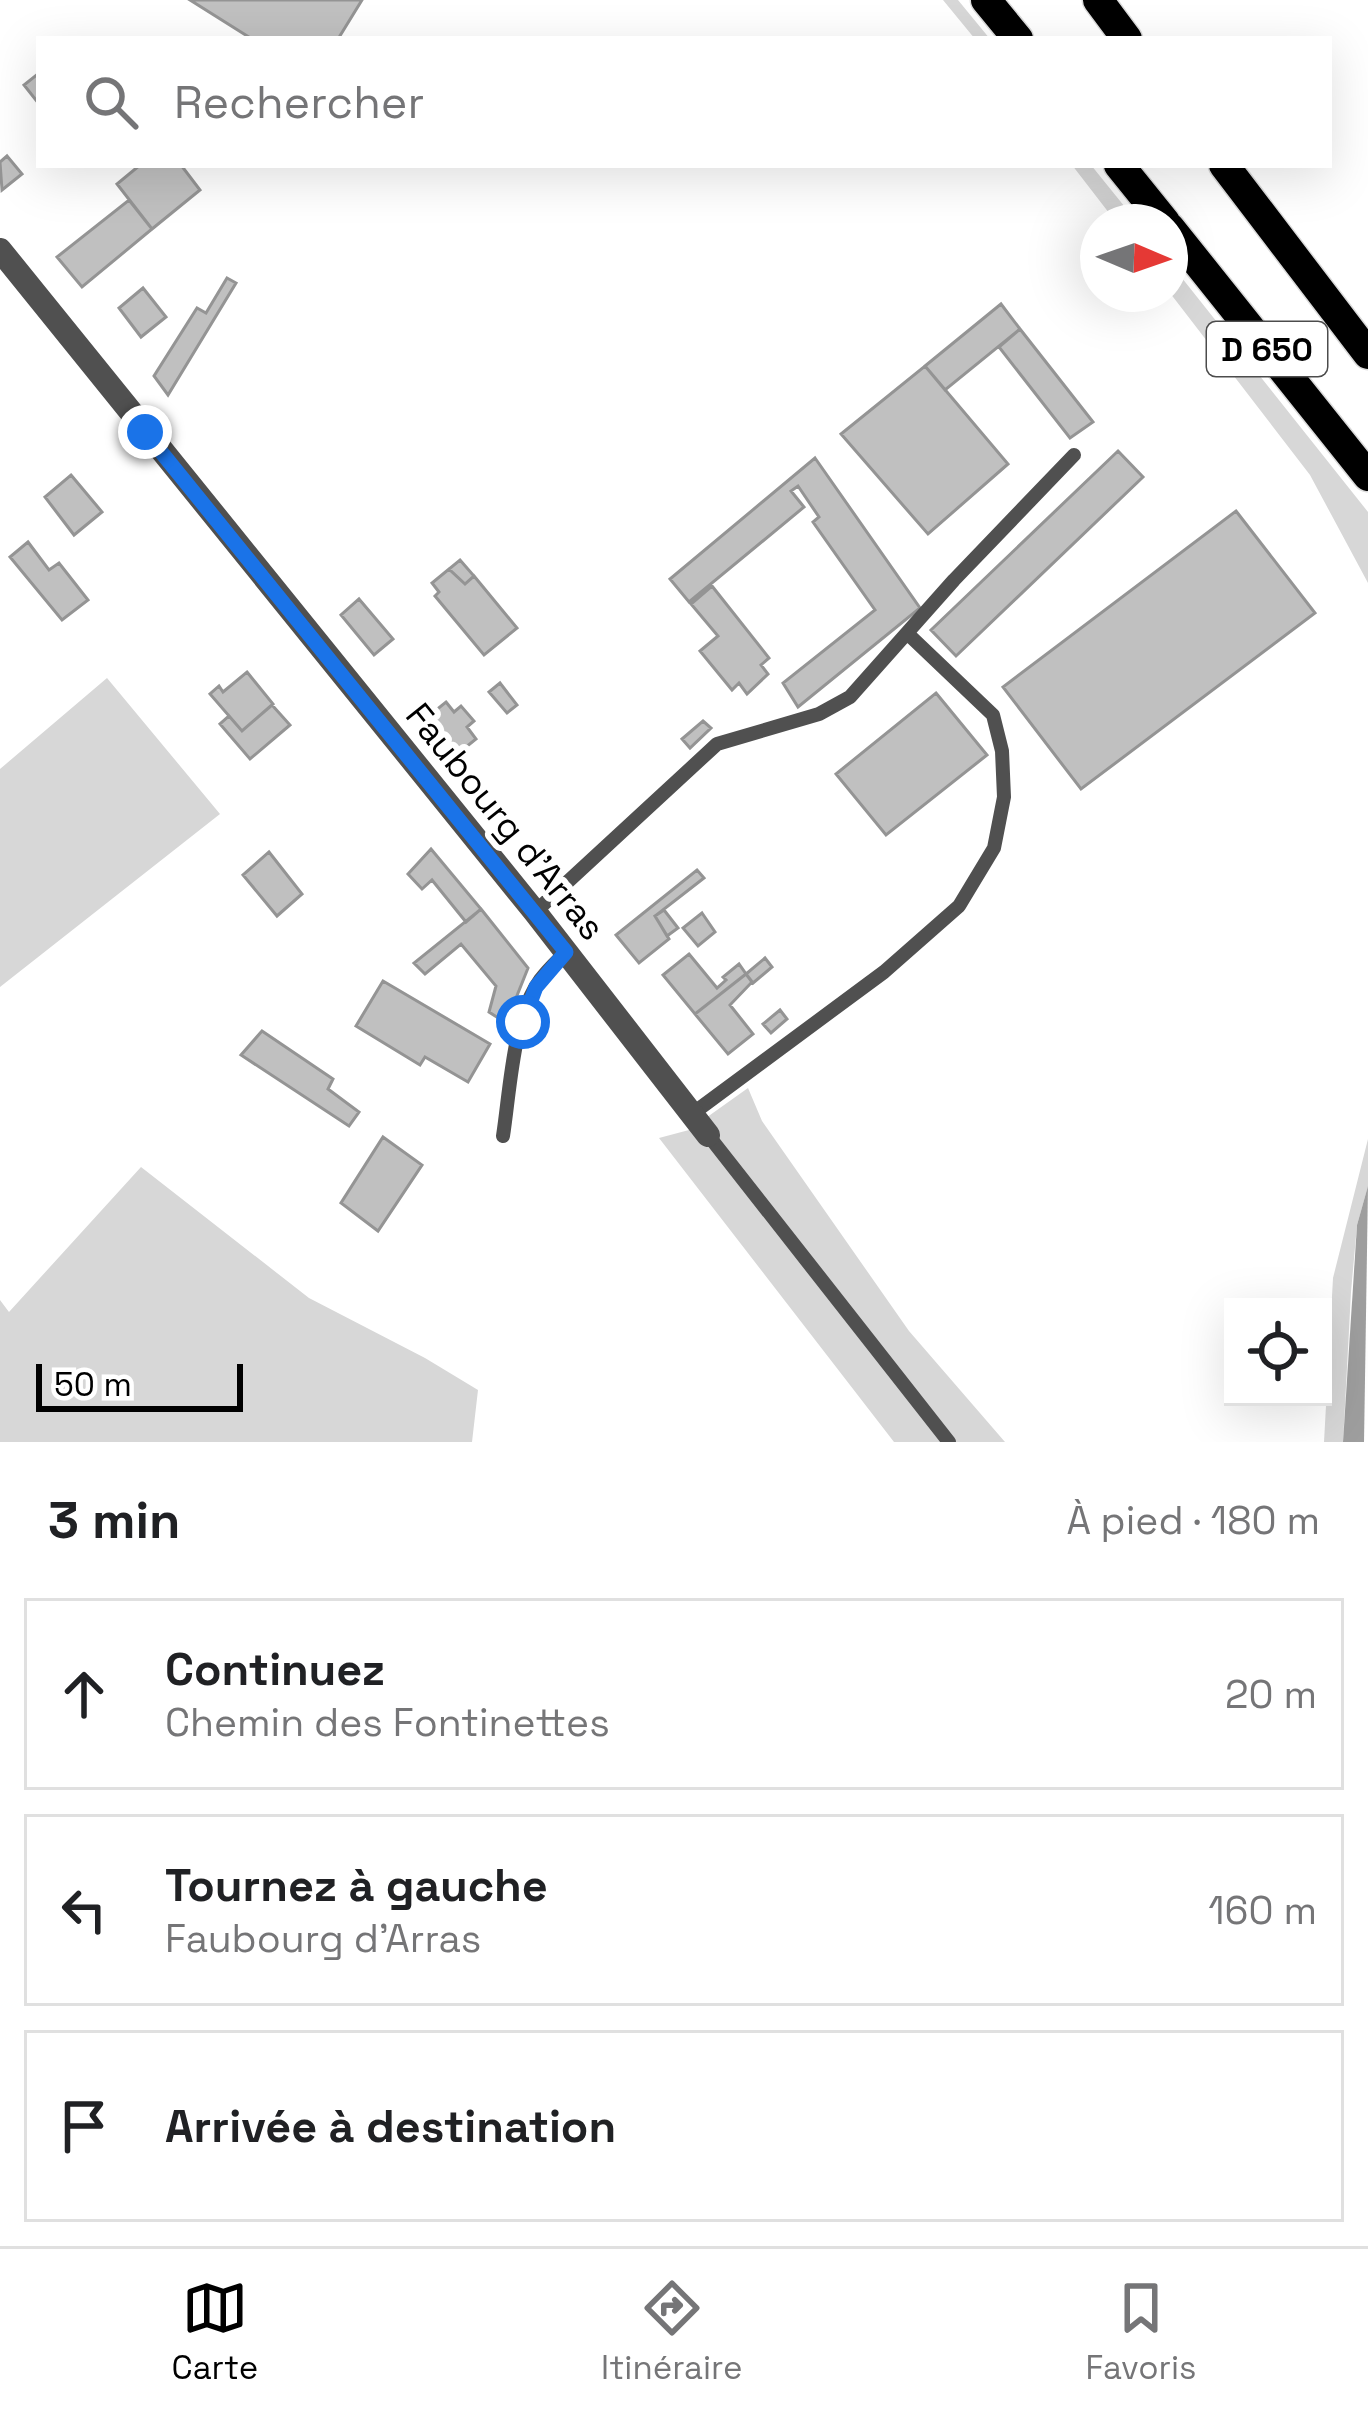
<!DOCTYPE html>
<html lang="fr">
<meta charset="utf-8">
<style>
body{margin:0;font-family:"Space Grotesk",sans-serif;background:#f2f2f2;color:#202124}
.controls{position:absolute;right:36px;bottom:36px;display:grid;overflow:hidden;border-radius:0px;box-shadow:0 12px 48px #0002}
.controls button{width:108px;height:108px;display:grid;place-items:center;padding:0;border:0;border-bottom:3px solid #e0e0e0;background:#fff;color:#202124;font:60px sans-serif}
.compass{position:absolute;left:1080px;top:204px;width:108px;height:108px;border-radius:50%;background:#fff;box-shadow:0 12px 48px #0002;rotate:92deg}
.scale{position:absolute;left:36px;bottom:30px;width:207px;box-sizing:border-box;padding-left:12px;border:6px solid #000;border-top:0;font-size:33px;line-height:42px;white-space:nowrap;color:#000;-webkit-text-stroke:9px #fff;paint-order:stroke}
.stop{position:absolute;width:36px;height:36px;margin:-27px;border:9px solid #1a73e8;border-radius:50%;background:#fff}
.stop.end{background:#1a73e8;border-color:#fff;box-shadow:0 3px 12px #0008}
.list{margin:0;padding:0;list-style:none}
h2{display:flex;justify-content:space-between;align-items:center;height:156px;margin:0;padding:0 48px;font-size:51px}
h2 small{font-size:39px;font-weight:400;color:#757577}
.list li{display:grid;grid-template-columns:78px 1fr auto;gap:36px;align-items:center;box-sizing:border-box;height:192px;margin:0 24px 24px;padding:0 24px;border:3px solid #e0e0e0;border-radius:0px}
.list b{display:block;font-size:45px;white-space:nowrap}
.list p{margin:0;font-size:39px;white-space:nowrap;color:#757577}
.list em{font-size:39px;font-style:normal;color:#757577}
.icon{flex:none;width:66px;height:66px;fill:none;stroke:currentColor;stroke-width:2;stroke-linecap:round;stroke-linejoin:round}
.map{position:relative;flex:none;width:1368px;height:1442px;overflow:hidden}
.search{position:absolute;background:#fff;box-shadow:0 12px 48px #0002;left:36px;right:36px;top:36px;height:132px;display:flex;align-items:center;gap:30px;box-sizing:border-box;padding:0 42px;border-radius:0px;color:#757577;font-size:45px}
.sheet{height:804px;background:#fff}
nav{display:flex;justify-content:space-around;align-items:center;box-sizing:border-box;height:168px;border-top:3px solid #e0e0e0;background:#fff;font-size:33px;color:#757577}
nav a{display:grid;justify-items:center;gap:6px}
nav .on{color:#000}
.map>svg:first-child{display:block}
.green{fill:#d7d7d7}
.water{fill:#9e9e9e}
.building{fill:#c0c0c0;stroke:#949494;stroke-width:3}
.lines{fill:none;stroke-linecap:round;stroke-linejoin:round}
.primary-casing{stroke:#dbdbdb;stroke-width:33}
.lane{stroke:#505050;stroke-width:14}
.street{stroke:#505050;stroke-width:24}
.primary{stroke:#000;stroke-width:30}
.route{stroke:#1a73e8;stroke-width:15}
.labels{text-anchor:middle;stroke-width:12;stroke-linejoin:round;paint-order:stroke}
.shield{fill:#fff;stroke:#4c4c4c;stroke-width:3}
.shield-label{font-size:33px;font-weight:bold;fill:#000}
.street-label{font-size:36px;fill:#000;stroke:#fff}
</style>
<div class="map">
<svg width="1368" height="1442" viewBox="0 0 1368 1442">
<rect width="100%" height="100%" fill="#fff"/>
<!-- green -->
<path class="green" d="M943,0H958L990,39H975Z
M1072,165H1091L1137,222H1116Z
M1170,263L1368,512V583L1310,475L1170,293Z
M107,678L220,814L0,987V769Z
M748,1088L762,1121L909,1331L1005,1442H894L659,1138L689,1130Z
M1368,1139V1186L1357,1225L1351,1292L1343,1442H1324L1333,1278Z
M141,1167L309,1298L425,1358L478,1390L472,1442H0V1300L9,1312Z"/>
<!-- water -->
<path class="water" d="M1368,1186L1364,1442H1343L1357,1225Z"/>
<!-- building -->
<path class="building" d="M190,0H362L338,39H252Z
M39,73V104L24,85Z
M7,156L22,174L2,190L0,162Z
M140,165H181L200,190L152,229L117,184Z
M129,200L152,229L82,287L57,257Z
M227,278L236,283L168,395L154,376L197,308L206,313Z
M143,288L166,317L141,337L119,308Z
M1001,304L1020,329L945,390L925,366Z
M1020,329L1093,422L1070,438L999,347Z
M925,366L1008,464L928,534L841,434Z
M1118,451L1143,477L956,656L931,630Z
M815,458L920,608L798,707L783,683L875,610L813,522L819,517L798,486L791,491L804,507L689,602L670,579Z
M71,475L102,512L74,535L45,497Z
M1236,511L1315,613L1081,789L1003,687Z
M28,542L49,570L59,563L88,600L62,620L10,557Z
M460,560L474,576L465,584L449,569Z
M449,569L465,584L474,576L517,628L484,655L435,596L439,592L432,583Z
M712,586L769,658L761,665L768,674L747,694L739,683L732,690L700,651L718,636L691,604Z
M359,599L393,639L374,655L341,615Z
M247,672L273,704L242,731L210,694L219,686L223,692Z
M500,683L517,705L507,713L489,692Z
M936,693L987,755L886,835L836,774Z
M446,702L454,712L461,706L474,721L467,727L476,739L455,756L425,719Z
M272,705L290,725L250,759L220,724L229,716L242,731Z
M703,721L711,728L690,748L682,739Z
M431,849L481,909L466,922L432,880L422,889L408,874Z
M269,852L302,894L277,916L243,875Z
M697,870L704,878L655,916L669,939L639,963L616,935Z
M481,909L528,968L506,1023L489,1012L496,986L461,944L425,974L414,963Z
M664,910L678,928L667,936L655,916Z
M702,913L715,932L698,946L683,928Z
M689,954L717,988L726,980L723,977L739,964L746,974L695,1014L663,975Z
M765,958L772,967L753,983L746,974Z
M746,974L752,982L730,1005L753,1034L728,1054L695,1014Z
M383,981L490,1044L468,1082L425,1057L420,1065L356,1026Z
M780,1010L787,1019L771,1033L763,1024Z
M262,1031L333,1079L328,1089L359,1112L349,1126L241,1055Z
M383,1137L422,1165L378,1231L341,1203Z"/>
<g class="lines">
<!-- primary casing -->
<g class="primary-casing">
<path id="primary" d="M986,0L1018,39
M1098,0L1127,39
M1119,165L1165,222
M1224,165L1368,354
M1170,228L1368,476"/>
</g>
<!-- lane -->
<path class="lane" d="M535,912L717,744L819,714L850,697L954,580L1074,455
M692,1114L884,972L959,906L994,848L1004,797L1002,751L993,715L908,634
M708,1135L949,1442
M503,1136C510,1091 513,1017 540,980C547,970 557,961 566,952"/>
<!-- street -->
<path class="street" d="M0,250L535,912L708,1135"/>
<!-- primary -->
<use href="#primary" class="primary"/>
</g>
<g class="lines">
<!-- route -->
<path class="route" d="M145,432L566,952L536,987L523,1022"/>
</g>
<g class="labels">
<!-- shield labels -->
<rect class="shield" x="1207" y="322" width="120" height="54" rx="9"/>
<g class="shield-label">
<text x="1267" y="361">D 650</text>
</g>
<!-- street labels -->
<g class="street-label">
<text transform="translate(506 821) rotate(51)" y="13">Faubourg d'Arras</text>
</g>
</g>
</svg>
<div class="controls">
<button><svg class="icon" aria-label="locate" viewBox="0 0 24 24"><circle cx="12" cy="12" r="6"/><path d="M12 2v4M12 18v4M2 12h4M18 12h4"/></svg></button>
</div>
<svg class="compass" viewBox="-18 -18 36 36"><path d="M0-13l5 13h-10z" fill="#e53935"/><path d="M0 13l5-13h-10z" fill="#757577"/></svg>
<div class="scale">50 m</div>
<div class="stop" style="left:523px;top:1022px"></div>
<div class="stop end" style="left:145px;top:432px"></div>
<div class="search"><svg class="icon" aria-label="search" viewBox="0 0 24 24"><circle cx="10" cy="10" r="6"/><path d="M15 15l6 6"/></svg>Rechercher</div>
</div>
<section class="sheet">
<h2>3 min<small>À pied · 180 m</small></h2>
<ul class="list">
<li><svg class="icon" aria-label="ahead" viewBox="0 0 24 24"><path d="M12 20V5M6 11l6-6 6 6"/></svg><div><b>Continuez</b><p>Chemin des Fontinettes</p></div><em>20 m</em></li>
<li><svg class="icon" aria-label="left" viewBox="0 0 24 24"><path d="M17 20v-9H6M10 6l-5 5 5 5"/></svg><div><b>Tournez à gauche</b><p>Faubourg d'Arras</p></div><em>160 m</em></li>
<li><svg class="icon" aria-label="arrive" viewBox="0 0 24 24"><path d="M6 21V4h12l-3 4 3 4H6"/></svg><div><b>Arrivée à destination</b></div></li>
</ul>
</section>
<nav>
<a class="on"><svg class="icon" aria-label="map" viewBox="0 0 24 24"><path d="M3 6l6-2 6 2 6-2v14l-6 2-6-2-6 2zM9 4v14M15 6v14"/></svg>Carte</a>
<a><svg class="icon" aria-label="directions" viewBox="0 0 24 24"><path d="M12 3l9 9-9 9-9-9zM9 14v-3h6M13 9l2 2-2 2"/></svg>Itinéraire</a>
<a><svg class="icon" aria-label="saved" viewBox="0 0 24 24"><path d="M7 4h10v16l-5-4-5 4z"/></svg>Favoris</a>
</nav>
